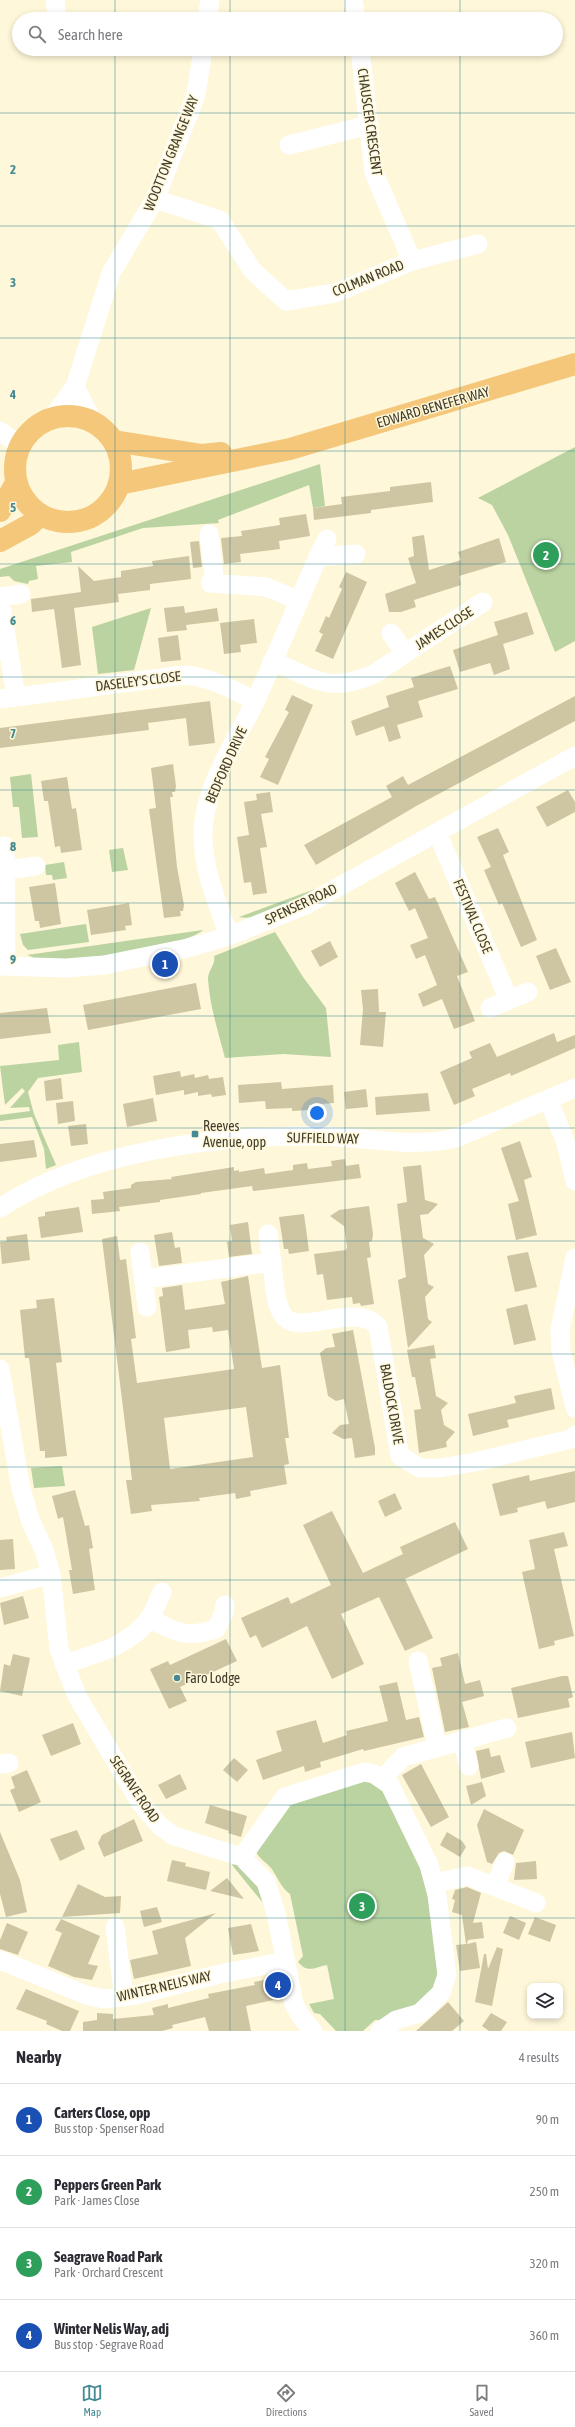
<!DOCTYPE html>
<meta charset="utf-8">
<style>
body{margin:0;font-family:"Asap Condensed",sans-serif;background:#f7f7f7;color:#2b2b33}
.controls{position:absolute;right:12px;bottom:12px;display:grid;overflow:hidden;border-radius:8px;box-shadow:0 2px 6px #0003}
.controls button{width:36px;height:36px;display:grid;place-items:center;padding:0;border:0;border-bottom:1px solid #e1e1e2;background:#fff;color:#2b2b33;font:20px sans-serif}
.you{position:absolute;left:317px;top:1113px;width:14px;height:14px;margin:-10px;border:3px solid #fff;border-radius:50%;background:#1a73e8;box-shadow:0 0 0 6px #1a73e833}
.badge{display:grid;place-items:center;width:26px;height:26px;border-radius:50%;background:#448a95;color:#fff;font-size:13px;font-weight:700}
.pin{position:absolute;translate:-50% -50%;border:2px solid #fff;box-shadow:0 1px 4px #0006}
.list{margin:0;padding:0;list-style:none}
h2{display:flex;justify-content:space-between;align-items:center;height:52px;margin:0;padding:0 16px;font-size:17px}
h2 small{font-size:13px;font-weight:400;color:#7c7c81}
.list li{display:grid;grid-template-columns:26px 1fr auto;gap:12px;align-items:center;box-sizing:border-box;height:72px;padding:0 16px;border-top:1px solid #e1e1e2}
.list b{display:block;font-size:15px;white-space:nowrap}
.list p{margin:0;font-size:13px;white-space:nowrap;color:#7c7c81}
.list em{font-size:13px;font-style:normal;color:#7c7c81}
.icon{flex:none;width:22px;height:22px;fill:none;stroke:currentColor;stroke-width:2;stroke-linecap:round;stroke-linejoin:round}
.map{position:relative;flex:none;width:575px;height:2031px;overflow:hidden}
.search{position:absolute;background:#fff;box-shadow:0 2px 6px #0003;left:12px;right:12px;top:12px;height:44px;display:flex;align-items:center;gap:10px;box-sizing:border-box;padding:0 14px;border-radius:22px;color:#7c7c81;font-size:15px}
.sheet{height:340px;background:#fff}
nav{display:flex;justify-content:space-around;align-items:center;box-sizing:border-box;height:56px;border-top:1px solid #e1e1e2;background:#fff;font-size:11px;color:#7c7c81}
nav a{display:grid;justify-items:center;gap:2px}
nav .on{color:#448a95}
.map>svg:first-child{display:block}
.green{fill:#bad3a1}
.building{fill:#cec5a2;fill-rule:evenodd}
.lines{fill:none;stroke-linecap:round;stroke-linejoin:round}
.minor{stroke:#fff;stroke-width:19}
.major{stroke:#f4c77b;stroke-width:22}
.grid{fill:none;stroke:#448a95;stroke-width:1;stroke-opacity:0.55}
.poi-dot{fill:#448a95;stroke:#fef7d9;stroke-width:1.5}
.labels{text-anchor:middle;stroke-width:3;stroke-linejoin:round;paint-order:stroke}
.street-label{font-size:14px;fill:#403d2e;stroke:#fef7d9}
.poi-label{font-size:14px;fill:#403d2e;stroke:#fef7d9;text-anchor:start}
.grid-label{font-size:13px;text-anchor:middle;font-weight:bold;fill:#448a95;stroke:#fef7d9;stroke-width:3;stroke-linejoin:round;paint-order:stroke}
</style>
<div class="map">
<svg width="575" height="2031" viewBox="0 0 575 2031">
<rect width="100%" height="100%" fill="#fef7d9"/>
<!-- green -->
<path class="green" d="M575,447V641L555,652L508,535L492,505L478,498Z
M320,464L325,506L313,508L309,485L218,520L219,523L143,528L71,552L72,562L36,566L38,579L29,581L28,584L14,581L9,576L0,577V569Z
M151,608L134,670L98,674L92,627Z
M31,774L38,837L22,838L19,807H13L10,777Z
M123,848L128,870L112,872L109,850Z
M64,862L67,878L53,880L52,875H46L45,865Z
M315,889C295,900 261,922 239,917Z
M86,924L89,942L28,950L23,945L20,934Z
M203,930C186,947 64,964 39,960C35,959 31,956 27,955Z
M275,932L303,977L326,1008L331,1057L283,1054L225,1058C218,1031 210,1007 208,979C208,970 216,965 214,956Z
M79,1042L82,1072L38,1078L28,1092L34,1114L56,1165L46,1169L44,1149L32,1117L0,1121V1115L30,1111L29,1107L10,1108L25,1091L22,1088L5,1105L0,1066L59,1060L58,1045Z
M62,1466L65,1486L34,1488L31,1468Z
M366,1779L384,1788L424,1868L440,1980L419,2005L382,2020H375L363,2031H336L320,2014L314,2013L309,2004L334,1999L327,1965C315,1967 308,1974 298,1962L303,1956L290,1894C280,1887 278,1877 271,1868C266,1862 258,1858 256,1851L289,1804Z
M235,1862L259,1884L263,1903L232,1865Z"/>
<!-- building -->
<path class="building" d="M431,482L433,502L371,510V513L314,520L313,508L342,504L341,497L390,491V487Z
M306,514L310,536L279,541L280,549L240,554L241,562L224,564L221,538L242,536L241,531L280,525L279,518Z
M424,535L429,570L461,560L458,552L499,538L506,562L459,576L461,585L414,600L416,607L401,612H389L385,594L416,583L408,558L414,556L412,537Z
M199,541L202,567L193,568L190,542Z
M189,556L191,579L150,584V590L118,594L119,602L74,608L81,665L62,668L54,609L32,612L31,599L81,592L78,566L94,581L121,577V571L153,566L152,561Z
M346,572L367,582L333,659L315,651L323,634L319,632L326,616L329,618L342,589L339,587Z
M184,606L185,613L217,608L219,621L186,625L187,630L167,632L164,608Z
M527,612L534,634L503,644L510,669L494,675L490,663L460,672L453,650L498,635L494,622Z
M254,619L257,643L240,645L241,652L224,654L220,623Z
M178,635L181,660L161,662L158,638Z
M450,666L458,689L418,701L423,717L397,725L401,738L389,742L384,726L356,736L351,721L389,707L386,696L414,687L411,678Z
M292,695L313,705L278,785L260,777L269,759L265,757L289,712L285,710Z
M575,696V721L418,805L316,865L304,845L392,797L386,786L403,776L408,785Z
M210,701L215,743L189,746L186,718L148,723L149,730L0,748V728Z
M173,764L176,786L175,792H172L173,797H170L177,867L184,905L183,911H180L181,916L164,918L149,809L156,808L151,768Z
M67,777L72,809L76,808L82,850L61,853L60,846L55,847L48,801H44L41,781Z
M568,790L575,802V812L547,827L536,807Z
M270,792L273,812L261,814L267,847L260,848L267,893L253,895L251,882L244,883L237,837L249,835L244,802L257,800L256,794Z
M498,828L509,852L503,855L537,940L521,947L502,903L499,905L484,870L491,867L477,837Z
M415,872L429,899L435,897L468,972L457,976L475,1021L454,1029L442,999L423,1007L418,994L437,985L425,955L416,959L410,945L428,938L415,908L409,911L395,883Z
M55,883L61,924L40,928L39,921H35L29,887Z
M129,903L132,925L125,926L126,930L91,935L87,910Z
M330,941L338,957L320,967L311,951Z
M556,948L571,982L550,990L536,956Z
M196,983L201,1009L88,1030L83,1005Z
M378,989L379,1012H386L383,1047L360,1045L363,1009L361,990Z
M47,1008L51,1033L0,1039V1013Z
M554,1033L557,1042L575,1035V1048L511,1076L510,1073L472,1089L475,1096L454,1105L440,1072L472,1058L469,1052L490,1043L497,1057Z
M180,1071L181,1077L194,1074L195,1078L208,1075L209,1079L223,1077L226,1095L212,1097L211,1094L198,1096V1092L184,1095V1090L156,1095L153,1076Z
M61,1078L63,1099L46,1101L44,1081Z
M281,1082L282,1089L333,1085L334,1103L309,1105V1110L292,1111V1108L266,1109L265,1101L239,1103L238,1085Z
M366,1089L368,1107L346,1109L344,1092Z
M428,1093L430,1111L376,1115L375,1097Z
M153,1098L157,1121L127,1127L123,1104Z
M73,1101L75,1121L58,1124L56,1103Z
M86,1124L88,1144L71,1146L68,1126Z
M34,1140L37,1157L0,1162V1144Z
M520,1141L532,1177L524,1180L537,1235L516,1240L508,1204L519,1201L501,1148Z
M345,1159L346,1166L359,1164L361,1178L253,1191L252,1186L201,1193V1194L160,1200V1202L119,1207L120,1211L92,1214L91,1200L104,1199L103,1192L131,1188V1185L136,1182L172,1179L171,1177L234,1167V1171L239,1170V1172L264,1168L265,1174L293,1170V1165L307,1163L308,1169L332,1166L331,1161Z
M421,1165L425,1200L438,1204L428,1214L420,1215L423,1238L434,1244L424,1255L428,1284L434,1287L425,1297L428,1319L432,1322L408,1348L398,1280L406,1277L397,1204L407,1202L403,1167Z
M369,1206L373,1234L372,1241L369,1242L371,1257L367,1258L374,1304L361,1306L360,1303L353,1304L352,1297L327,1300L323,1274L317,1275L314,1254L346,1250L347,1247L344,1226L330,1216L339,1210Z
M79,1207L83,1232L41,1238L38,1217L45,1216V1212Z
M304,1214L309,1251L289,1254L288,1249H284L279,1217Z
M248,1222L252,1254L229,1257L227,1242L232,1241L230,1225Z
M172,1232L175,1248L180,1247L182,1263L159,1266L154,1235Z
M27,1234L30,1260L2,1264L0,1242L7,1241L6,1237Z
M117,1236L120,1260L126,1259L136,1338L131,1339L137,1383L234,1369L228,1330L213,1332L212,1327L188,1330L190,1348L166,1352L159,1297L163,1296L162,1288L182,1285L185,1310L225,1304L221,1282L248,1276L262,1368L280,1365L289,1438H285L289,1464L284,1465L287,1484L250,1491L251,1496L236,1499L235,1493L199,1498L200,1501L151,1505L152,1511L131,1514L126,1480H132L102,1239ZM246,1407L253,1457L170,1469L164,1418Z
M528,1252L537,1287L515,1292L507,1256Z
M54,1298L62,1362L56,1363L67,1456L45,1458V1451H40L29,1358H25L20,1310L37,1308L36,1300Z
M527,1304L536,1340L514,1345L506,1309Z
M353,1330L375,1448V1455L355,1458L352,1438L343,1439L332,1433L340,1425L349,1424L344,1399L336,1401L328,1396L320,1353L326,1348L335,1347L332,1334Z
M434,1345L436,1358L430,1359L436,1396L448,1403L441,1410L444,1425L455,1432L446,1442L447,1447L419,1453L414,1410L421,1409L415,1377H412L407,1350Z
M551,1388L555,1409L507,1420L509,1427L473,1436L468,1414L516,1403L514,1396Z
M575,1471V1502L547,1509L545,1501L517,1508L518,1512L500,1516L492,1484L529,1475L530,1481Z
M75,1490L85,1526L89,1525L93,1548L89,1549L95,1590L73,1594L69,1570H72L63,1517L58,1519L52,1496Z
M395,1493L402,1509L385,1517L378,1501Z
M332,1511L363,1573L403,1554L400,1547L455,1522L468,1549L405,1579L433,1638L405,1651L379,1597L341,1614L364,1664L332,1679L307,1626L262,1648L256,1635L250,1638L241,1618L288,1597L291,1604L331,1585L303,1525Z
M564,1532L568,1546L554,1549L574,1636L554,1641L555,1645L539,1649L522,1572L535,1569L529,1540Z
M13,1539L15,1569L0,1570V1540Z
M23,1596L29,1618L4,1625L0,1603Z
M226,1639L237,1661L180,1687L187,1701L169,1709L150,1669L168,1661L170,1665Z
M458,1653L465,1684L480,1680L484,1696L462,1702L469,1727L445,1732L432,1668L442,1666L440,1658Z
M13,1654L30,1658L22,1696L0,1691L4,1664L10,1666Z
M562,1676H568L573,1697L568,1699L570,1707L518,1718L511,1688Z
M397,1682L406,1720L419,1717L424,1737L364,1751L363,1749L320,1762L321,1767L305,1772L304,1766L263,1780L256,1760L282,1751L276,1731L316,1720L323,1743L347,1735L346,1731L388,1721L379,1686Z
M73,1723L81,1744L51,1756L42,1735Z
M572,1732L575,1758L531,1768L525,1742Z
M489,1748L491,1757L500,1755L505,1772L481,1779L476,1751Z
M234,1758L248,1770L237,1782L223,1770Z
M421,1764L449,1817L431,1827L402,1775Z
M27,1770L41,1802L19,1812L10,1790L15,1788L11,1777Z
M180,1774L187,1789L166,1799L158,1785Z
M482,1782L486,1796L471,1805L466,1786Z
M210,1805L247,1816L241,1837L228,1833L229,1831L205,1823Z
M484,1809L524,1830L513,1855L504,1851L499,1853L492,1864L487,1862L477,1825Z
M134,1819L143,1841L104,1857L98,1843L102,1835Z
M77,1830L85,1849L60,1861L50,1839Z
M0,1832L20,1880L27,1912L6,1917L0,1894Z
M447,1832L462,1841L466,1847L460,1857L440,1845Z
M172,1860L186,1863L185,1866L210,1872L206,1890L167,1881Z
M536,1861L537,1879L514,1880L516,1863Z
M227,1878L244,1899L210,1891Z
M78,1884L105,1897L121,1896L120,1913L62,1917Z
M467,1887L481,1893L473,1923L482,1922L484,1938L468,1940L467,1944L476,1942L480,1968L460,1971L456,1945L466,1944L462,1915L452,1912L455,1900L452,1899L455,1890Z
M157,1907L162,1922L144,1927L140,1911Z
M216,1913L185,1938L191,1966L134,1979L130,1960L158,1954L152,1931Z
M510,1916L526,1923L519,1940L503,1933Z
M535,1917L556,1925L550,1942L528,1934Z
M61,1919L100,1936L88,1964L98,1966L92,1980L74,1977L48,1966L62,1933L55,1930Z
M7,1923L28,1932L18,1955L0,1949V1940Z
M251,1924L259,1951L233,1955L228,1928Z
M497,1947L503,1949L492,2006L475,2002L484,1954H486L488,1969Z
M269,1979L273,2000L246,2006L251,2031H209L205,2017L172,2025L173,2028L162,2031H83V2022L97,2020V2013L113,2014V2019L154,2015L152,2008L168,2004V2008L209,1998L208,1994L255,1985L254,1982Z
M26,1989L79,2011L70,2031H62L46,2024L47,2021L16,2009Z
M448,2002L464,2021L452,2031H416Z
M491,2013L507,2022L501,2031H489L482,2026Z"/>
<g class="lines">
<!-- minor -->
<path class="minor" d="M55,0L57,19
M353,0L356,19
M207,19L210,0
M360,49L374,173L412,261
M289,145L369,125
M155,199L220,220L252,270L286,301L335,293L412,261L478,244
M75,387L93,422
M52,418L75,387L111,273L155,199L196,95L203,49
M0,431L20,446
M209,534L215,583
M318,557L327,539
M210,583L266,587L298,600
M0,597L21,594
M0,598L16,697
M391,633L405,653
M272,661C315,679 329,694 374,674L483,602
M0,699L184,675C211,677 232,689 255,701
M437,832L509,1000
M5,846L6,966
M7,870L36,866
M229,936C218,905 203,870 203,836C202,791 236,741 255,702C277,654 297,605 318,557L356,554
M0,966L66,968L104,965L188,948L229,936L306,905L575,756
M490,1008L528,992
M548,1099L566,1143L575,1181
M0,1208C84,1152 215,1135 314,1136C364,1136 407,1149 456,1138L575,1088
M268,1234L272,1262
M140,1252L147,1307
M575,1258L560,1330L561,1351L575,1408
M144,1279L272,1262C274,1277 274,1302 283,1315C298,1338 354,1301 378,1326L400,1456L420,1468H440L475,1462L571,1439L575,1435
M0,1369L21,1489L31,1522L44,1550L51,1574L59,1649L77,1696L140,1802L160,1826L174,1836L242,1857L266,1882L276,1913L294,2004L300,2015L313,2031
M0,1588L51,1574
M150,1618C174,1633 188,1638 216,1629L224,1613L225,1605
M418,1661L437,1747
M64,1664C93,1655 132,1645 150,1617C155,1610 158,1600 162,1592
M462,1740L469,1766
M0,1764L9,1763
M383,1778L403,1757L507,1728
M242,1857L285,1797L364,1772L374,1774L390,1785L429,1865L437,1895L447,1975L441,1993L420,2013L396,2020L380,2031
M434,1883L468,1876L536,1903
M495,1887L505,1862
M115,1927L124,1997
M0,1960L86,1995L104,1999L136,1995L220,1974L286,1961"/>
<!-- major -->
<path class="major" d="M15 469a53 53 0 1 1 106 0a53 53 0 1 1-106 0Z
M114,441L202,455L221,453
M119,484L290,449L575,364
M0,511L16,483
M0,541L31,524L40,515"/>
</g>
<!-- grid -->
<path class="grid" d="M115,0V19M230,0V19M345,0V19M460,0V19M115,49V2031M230,49V2031M345,49V2031M460,49V2031M0,113H575M0,226H575M0,338H575M0,451H575M0,564H575M0,677H575M0,790H575M0,903H575M0,1016H575M0,1128H575M0,1241H575M0,1354H575M0,1467H575M0,1580H575M0,1692H575M0,1805H575M0,1918H575"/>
<!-- markers -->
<g class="poi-dot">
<rect x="191" y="1130" width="8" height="8" rx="2"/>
<circle cx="177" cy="1678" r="4"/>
</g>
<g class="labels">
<!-- street labels -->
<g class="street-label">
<text transform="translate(370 122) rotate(82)" y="5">CHAUSCER CRESCENT</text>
<text transform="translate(171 153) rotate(-68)" y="5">WOOTTON GRANGE WAY</text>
<text transform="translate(368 278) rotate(-22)" y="5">COLMAN ROAD</text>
<text transform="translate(433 407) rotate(-16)" y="5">EDWARD BENEFER WAY</text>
<text transform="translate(444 628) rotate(-33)" y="5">JAMES CLOSE</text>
<text transform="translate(138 681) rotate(-7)" y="5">DASELEY'S CLOSE</text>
<text transform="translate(226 765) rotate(-66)" y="5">BEDFORD DRIVE</text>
<text transform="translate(301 904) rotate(-25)" y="5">SPENSER ROAD</text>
<text transform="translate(473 916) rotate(67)" y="5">FESTIVAL CLOSE</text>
<text transform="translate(323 1138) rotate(1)" y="5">SUFFIELD WAY</text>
<text transform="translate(392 1404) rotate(80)" y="5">BALDOCK DRIVE</text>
<text transform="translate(135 1789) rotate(56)" y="5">SEGRAVE ROAD</text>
<text transform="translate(164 1986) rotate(-13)" y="5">WINTER NELIS WAY</text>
</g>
<!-- poi labels -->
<g class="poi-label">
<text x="203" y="1131">Reeves<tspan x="203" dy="16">Avenue, opp</tspan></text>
<text x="185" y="1683">Faro Lodge</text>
</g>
</g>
<g class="grid-label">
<text x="13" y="174">2</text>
<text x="13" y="287">3</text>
<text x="13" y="399">4</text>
<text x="13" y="512">5</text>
<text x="13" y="625">6</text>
<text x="13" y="738">7</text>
<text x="13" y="851">8</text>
<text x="13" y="964">9</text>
</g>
</svg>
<div class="controls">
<button><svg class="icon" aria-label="layers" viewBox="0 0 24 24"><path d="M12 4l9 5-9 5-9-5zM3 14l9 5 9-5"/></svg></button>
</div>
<div class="you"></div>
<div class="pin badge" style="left:165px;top:964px;background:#1a4fb4">1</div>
<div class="pin badge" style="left:546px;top:555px;background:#2e9e5b">2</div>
<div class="pin badge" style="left:362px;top:1906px;background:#2e9e5b">3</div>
<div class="pin badge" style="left:278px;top:1985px;background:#1a4fb4">4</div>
<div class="search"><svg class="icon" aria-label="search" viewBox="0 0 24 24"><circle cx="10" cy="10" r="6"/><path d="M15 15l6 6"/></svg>Search here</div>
</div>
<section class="sheet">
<h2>Nearby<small>4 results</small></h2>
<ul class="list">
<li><span class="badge" style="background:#1a4fb4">1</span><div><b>Carters Close, opp</b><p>Bus stop · Spenser Road</p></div><em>90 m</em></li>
<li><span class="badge" style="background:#2e9e5b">2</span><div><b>Peppers Green Park</b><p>Park · James Close</p></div><em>250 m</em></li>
<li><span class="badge" style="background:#2e9e5b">3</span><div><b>Seagrave Road Park</b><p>Park · Orchard Crescent</p></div><em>320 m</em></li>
<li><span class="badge" style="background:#1a4fb4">4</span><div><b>Winter Nelis Way, adj</b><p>Bus stop · Segrave Road</p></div><em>360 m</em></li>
</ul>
</section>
<nav>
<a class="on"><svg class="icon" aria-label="map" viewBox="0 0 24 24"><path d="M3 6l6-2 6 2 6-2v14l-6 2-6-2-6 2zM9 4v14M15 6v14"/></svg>Map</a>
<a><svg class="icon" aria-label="directions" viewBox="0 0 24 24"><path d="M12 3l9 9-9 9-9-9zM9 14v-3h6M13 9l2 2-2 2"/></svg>Directions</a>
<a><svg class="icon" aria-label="saved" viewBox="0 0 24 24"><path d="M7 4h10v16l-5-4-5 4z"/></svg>Saved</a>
</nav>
